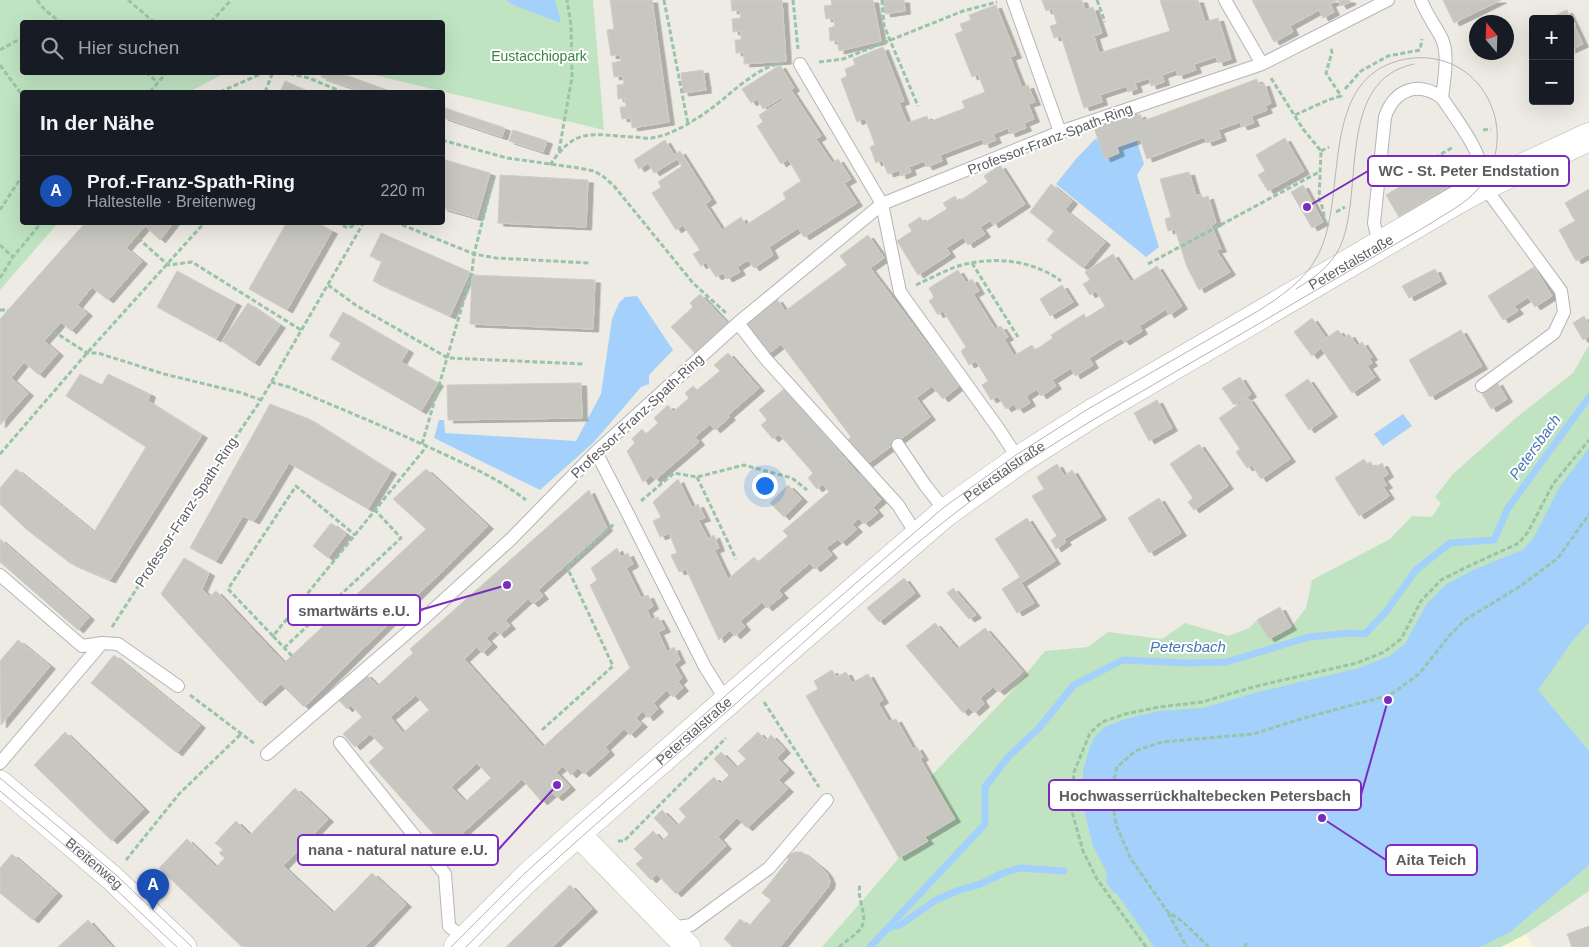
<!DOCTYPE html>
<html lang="de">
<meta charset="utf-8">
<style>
body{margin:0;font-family:Helvetica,sans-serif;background:#20242c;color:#f1f3f6}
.controls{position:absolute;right:15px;top:15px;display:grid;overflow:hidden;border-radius:5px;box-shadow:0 5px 20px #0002}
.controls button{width:45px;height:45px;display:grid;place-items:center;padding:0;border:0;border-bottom:1px solid #363941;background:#171b24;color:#f1f3f6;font:25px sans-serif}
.compass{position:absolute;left:1469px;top:15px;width:45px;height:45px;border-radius:50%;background:#171b24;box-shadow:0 5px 20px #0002;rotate:341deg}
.you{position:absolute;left:764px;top:485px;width:18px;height:18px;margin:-12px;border:4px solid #fff;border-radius:50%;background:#1a73e8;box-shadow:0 0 0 8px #1a73e833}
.badge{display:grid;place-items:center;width:32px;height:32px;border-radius:50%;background:#db2777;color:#fff;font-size:16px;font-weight:700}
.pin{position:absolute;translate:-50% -41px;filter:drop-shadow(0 1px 2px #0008)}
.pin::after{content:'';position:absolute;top:26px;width:18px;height:15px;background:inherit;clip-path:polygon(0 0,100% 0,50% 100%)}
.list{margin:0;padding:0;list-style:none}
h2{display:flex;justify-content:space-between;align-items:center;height:65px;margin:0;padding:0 20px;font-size:21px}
h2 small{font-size:16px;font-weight:400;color:#9ea1a6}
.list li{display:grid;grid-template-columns:32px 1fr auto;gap:15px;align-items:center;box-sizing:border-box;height:70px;padding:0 20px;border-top:1px solid #363941}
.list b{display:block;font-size:19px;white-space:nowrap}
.list p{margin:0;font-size:16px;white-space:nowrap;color:#9ea1a6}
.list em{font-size:16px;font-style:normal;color:#9ea1a6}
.icon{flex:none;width:28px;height:28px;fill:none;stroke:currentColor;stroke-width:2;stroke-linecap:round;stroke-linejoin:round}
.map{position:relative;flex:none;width:1589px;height:947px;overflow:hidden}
.search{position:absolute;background:#171b24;box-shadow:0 5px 20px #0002;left:20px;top:20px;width:425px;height:55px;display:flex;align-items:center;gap:12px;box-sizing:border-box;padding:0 18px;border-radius:5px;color:#9ea1a6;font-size:19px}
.panel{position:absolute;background:#171b24;box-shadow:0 5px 20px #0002;left:20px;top:90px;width:425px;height:135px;border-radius:5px}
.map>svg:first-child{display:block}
.commercial{fill:#fcf6d8}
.green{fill:#c0e4c2}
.water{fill:#a4d1fb}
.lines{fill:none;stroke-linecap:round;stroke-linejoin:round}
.stream{stroke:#a4d1fb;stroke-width:7}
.building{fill:#c8c6c0;stroke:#d1cdc1;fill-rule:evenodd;filter:url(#shadow)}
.lane-casing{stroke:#b3b5b9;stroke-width:14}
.street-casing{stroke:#b3b5b9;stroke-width:26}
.secondary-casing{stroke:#b2b5ba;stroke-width:29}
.path{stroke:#99c4a8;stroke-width:3;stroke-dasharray:5 2.5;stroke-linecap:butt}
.lane{stroke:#fff;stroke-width:12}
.street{stroke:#fff;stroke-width:25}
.secondary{stroke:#fff;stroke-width:28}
.tram{stroke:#b3b4b4;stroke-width:1}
.labels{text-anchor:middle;stroke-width:4;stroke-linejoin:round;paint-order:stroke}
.park-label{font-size:14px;fill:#398440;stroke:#fff}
.street-label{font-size:14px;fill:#5b5e63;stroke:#fff}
.water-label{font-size:15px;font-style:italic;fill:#4576b5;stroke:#fff}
.leader{fill:none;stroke:#7b2cbf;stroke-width:2}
.callout-dot{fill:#7b2cbf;stroke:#fff;stroke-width:2}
.callout{fill:#fff;stroke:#7b2cbf;stroke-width:2}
.callout-label{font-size:15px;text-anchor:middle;font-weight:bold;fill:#5b5e63}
</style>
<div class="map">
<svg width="1589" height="947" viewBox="0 0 1589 947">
<defs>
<filter id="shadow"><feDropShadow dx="5.5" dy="3" stdDeviation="0" flood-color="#0004"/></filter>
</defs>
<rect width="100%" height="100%" fill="#edebe3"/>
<!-- commercial -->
<path class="commercial" d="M1526,934L1533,947H1501Z"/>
<!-- green -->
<path class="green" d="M0,0H593L604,130L366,73L442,72V22H22V72L225,73L189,92H22V222L58,223L0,290Z
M1589,345V891L1526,934L1501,947H822L899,858L927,842L925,837L955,819L930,777L1012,691L1045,651L1088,647L1108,632L1162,639L1185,623L1229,636L1249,628L1257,620L1269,639L1291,627L1306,608L1312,580L1390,539L1412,516L1432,517L1441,503L1435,497L1453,474L1517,417L1573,373Z"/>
<!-- water -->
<path class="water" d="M505,0H555L561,23L516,6Z
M1130,119L1144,164L1137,175L1159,247L1146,257L1056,184L1076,159L1094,140Z
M637,296L673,350L649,375V384L641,387L594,442L540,490L434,438L439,420H444L445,433L576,441L601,394L612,319L619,303L625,297Z
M1403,414L1412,426L1383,446L1374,434Z
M1589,448V622L1571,643L1538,690L1589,751V865L1510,932L1480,947H1154L1117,894L1113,892L1106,882L1107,873L1093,846L1082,803L1083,771L1089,749L1095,736L1105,727L1125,719L1159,711L1203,708L1258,692L1359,668L1389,656L1405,644L1426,605L1445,585L1473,570L1524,549L1534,537L1559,488Z"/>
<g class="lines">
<!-- stream -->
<path class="stream" d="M889,927L900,925L936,900L959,890L981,884L1003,873L1020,868L1064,871
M870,947L985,824V787L1008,757L1039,728L1074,685L1123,660L1186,663L1227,662L1309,637L1351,633L1365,634L1385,613L1416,570L1450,543L1494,540L1508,508L1589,397"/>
</g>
<!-- building -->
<path class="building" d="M610,0H652L669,122L632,128L631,118L622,119L620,107H626L625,98L618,99L617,85L624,84L623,76L614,77L612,63L621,61L620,54L611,56L607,30L614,29Z
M731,0H782L786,61L744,64V52L736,53L735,40H741V31L733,32L732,19L741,18L740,10L732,11Z
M831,0H873L881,41L839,51L837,40L830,41L829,28L835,26L833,18L826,19L824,6L832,5Z
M883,0H904L905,11L885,14Z
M1042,0H1082L1085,10L1093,7L1102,33L1094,36L1099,53L1170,31L1160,0H1198L1205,22L1218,18L1231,59L1218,63L1216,57L1194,64L1196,70L1178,76L1176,70L1162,75L1164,82L1151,86L1149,78L1135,83L1137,89L1128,92L1127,86L1100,95L1102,102L1084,108L1061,36L1054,38L1050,26L1057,24L1052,9L1046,11Z
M1252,0H1338L1330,4L1334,12L1323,18L1319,10L1290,26L1293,32L1274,42Z
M1338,0H1350V2L1341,6Z
M1443,0H1501L1454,23Z
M996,5L1016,55L1010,57L1022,88L1028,85L1035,102L1028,104L1034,119L1024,123L1026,128L1010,134L1008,128L993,134L996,140L984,145L982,139L940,155L942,161L927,167L924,161L909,167L911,172L901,176L899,170L888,174L882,160L876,163L870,147L875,145L865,118L857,122L841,79L847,76L845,69L855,65L853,59L883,47L904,101L899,103L907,123L927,116L929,122L965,108L962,101L985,92L978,74L972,77L955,34L963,31L960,24L971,20L969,15Z
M1567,10L1583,44L1570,50V19H1547Z
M780,65L794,88L791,90L821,136L816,139L832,163L838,159L851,179L844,183L857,203L804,237L798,228L769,247L773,255L754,268L748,260L737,267L740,272L727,279L723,273L716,277L706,262L701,266L693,254L700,250L683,225L676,230L652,193L661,187L658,182L682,166L677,159L654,173L648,163L639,169L634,160L665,140L674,155L680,151L711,200L705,204L722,230L741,217L746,225L786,199L783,193L801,181L788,159L781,164L757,126L763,122L759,115L783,100L781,98L763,109L757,99L751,103L742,89Z
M703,70L706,90L683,93L681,73Z
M322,72H337L393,92H363L321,77Z
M1257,79L1259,85L1264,83L1271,103L1265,106L1267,110L1251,116L1254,123L1242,127L1240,122L1218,130L1221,138L1207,143L1204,137L1147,159L1140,139L1117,147L1119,153L1105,159L1093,125L1131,111L1133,117L1140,114L1143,121Z
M285,81L310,92H280Z
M442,107L505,128L502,137L442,117Z
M513,130L547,141L543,152L509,141Z
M1285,138L1304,171L1268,191L1258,175L1265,171L1256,155Z
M442,159L490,173L477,218L442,208Z
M1442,161L1456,182L1399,217L1386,195Z
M1000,165L1025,204L993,225L991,220L980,227L985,234L968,245L963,237L946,248L950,254L918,275L897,241L912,231L908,225L920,217L924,223L947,209L943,203L955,196L958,202L988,182L984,176Z
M1189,172L1196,196L1201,194L1203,198L1208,196L1216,223L1211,225L1221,249L1216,250L1230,272L1199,290L1187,267L1175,229L1168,231L1165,219L1171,217L1160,179Z
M500,175L588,180L586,227L498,223Z
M1051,184L1072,201L1065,210L1105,242L1083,268L1047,240L1054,231L1030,212Z
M1303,185L1323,222L1312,228L1291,192Z
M1589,189V254L1576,261L1559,230L1575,221L1565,203Z
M86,222H174L160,240L145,226L126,248L142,261L108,300L92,287L77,305L87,313L71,331L61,322L44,341L58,353L39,375L24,362L11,378L28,393L0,425V319Z
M287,222H316L332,231L287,310L249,289Z
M381,233L470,272L450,316L373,281L382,261L370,256Z
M868,235L884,258L870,268L959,386L943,399L932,386L916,398L930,417L866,465L848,440L851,437L781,344L767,355L743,324L777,299L785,311L847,265L840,256Z
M1113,254L1131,282L1157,266L1182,306L1169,315L1166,309L1139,326L1142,331L1124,342L1121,338L1089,358L1093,365L1075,376L1071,368L1052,380L1056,386L1041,396L1037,389L1026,396L1030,403L1018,410L1014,404L1006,409L998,396L991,400L982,385L988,381L976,361L969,365L961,351L966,347L943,311L938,315L929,301L934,297L929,288L958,270L966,283L972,279L979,291L973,294L995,329L1001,326L1008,337L1004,339L1014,356L1032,345L1035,350L1053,338L1051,335L1084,314L1086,318L1105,306L1096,291L1090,295L1083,284L1090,280L1085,272Z
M1534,267L1552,296L1535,307L1528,297L1514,306L1518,311L1503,320L1488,296Z
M1435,269L1441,281L1409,298L1402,286Z
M177,271L236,303L216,339L157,307Z
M472,275L595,280L593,329L470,324Z
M1062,285L1073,302L1050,316L1040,299Z
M700,294L727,323L695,353L671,327L693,307L690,303Z
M248,303L280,325L254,363L222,341Z
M343,312L408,350L401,362L438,383L421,411L331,359L341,343L329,336Z
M1584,316L1589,324V336L1583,340L1573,323Z
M1312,318L1326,338L1318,344L1321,348L1312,356L1294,332Z
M1338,330L1344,338L1349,334L1357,346L1362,342L1372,357L1369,359L1372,363L1367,366L1375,377L1352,393L1318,344Z
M1461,330L1482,366L1430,397L1409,360Z
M728,353L759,388L728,415L730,417L715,430L710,424L695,437L699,442L655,480L651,475L643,482L627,451L635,443L632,439L642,429L646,434L658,423L654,418L668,405L673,412L689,398L685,393L693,386L697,390L720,371L714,365Z
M80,374L102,385L108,374L150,394L148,401L202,435L110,580L70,563L26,529L0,504V488L16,469L94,532L146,447L66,396Z
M1240,377L1251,394L1234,405L1222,388Z
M1308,379L1332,414L1309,430L1285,395Z
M1497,382L1507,399L1491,409L1481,392Z
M581,383L582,418L448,420L447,385Z
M784,389L796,403L800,399L810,410L806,413L859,475L863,472L875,486L872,489L881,500L873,507L878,513L864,524L859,518L852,524L857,529L841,543L838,539L826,548L832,555L815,569L810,563L778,590L783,595L767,608L762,602L740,621L745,627L735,636L730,630L719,640L686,569L679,572L671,555L677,553L669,533L660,537L653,521L661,517L653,502L678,479L692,508L698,504L705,518L698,520L708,539L714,535L719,548L714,550L728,579L754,557L758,562L788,536L783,531L829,492L823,484L817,489L808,478L813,473L779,434L773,439L761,425L767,420L759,410Z
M1248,398L1290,459L1261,479L1252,465L1247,468L1236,452L1240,449L1219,418Z
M1157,400L1172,428L1149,441L1134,413Z
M270,404L309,419L391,471L368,509L289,463L254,521L243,516L216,561L190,548Z
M1199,444L1228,486L1194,510L1188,502L1193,498L1170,464Z
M1364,459L1367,464L1371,462L1374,468L1382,463L1388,474L1382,478L1387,485L1383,487L1389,496L1359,516L1335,478Z
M1057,464L1064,476L1072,470L1101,517L1064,539L1066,542L1056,549L1051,540L1057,536L1032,496L1044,489L1037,477Z
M426,469L488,526L304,707L281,684L260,703L161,594L184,558L209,573L202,589L209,597L216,591L284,663L426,529L393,499Z
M788,485L802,499L784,517L770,503Z
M589,490L607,528L538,590L543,596L533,604L528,599L505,620L510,626L499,635L495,630L486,638L492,644L482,653L477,647L464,659L543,747L630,668L590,585L597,580L591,568L617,548L621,557L628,553L633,564L626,568L641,598L648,595L653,606L647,610L651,620L658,617L665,629L658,632L667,652L674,647L680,660L674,664L682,678L678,682L683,688L673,697L667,690L653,703L658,709L648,718L643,711L635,718L642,724L630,735L624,729L605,747L609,752L584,774L578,768L571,775L563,766L556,772L570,787L557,798L552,793L542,802L522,779L446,848L369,762L384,748L370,734L355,747L343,734L362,717L351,705L347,709L336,697L366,674L377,686L413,653L410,649ZM416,695L429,710L403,733L390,717ZM477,763L491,778L465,802L451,787Z
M1159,498L1181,533L1149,553L1128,518Z
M1027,518L1055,561L1021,583L1034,603L1017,613L1002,589L1020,577L995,539Z
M331,523L346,534L328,558L313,546Z
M0,539L89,617L78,630L0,562Z
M904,578L915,593L879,622L867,608Z
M953,588L976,615L969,619L947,593Z
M1280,607L1291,627L1269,639L1257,620Z
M935,623L957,649L985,628L1023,672L999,692L993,687L980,698L984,704L974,713L969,707L963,713L906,646Z
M18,640L50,666L1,725L0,661Z
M114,655L200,725L177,753L91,683Z
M832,670L836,677L846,672L852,683L868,674L883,700L878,703L889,722L896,719L913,749L917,747L923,757L920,759L955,819L925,837L928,841L899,858L806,696L818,689L814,681Z
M65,732L144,809L112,841L34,765Z
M758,732L766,741L771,735L785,750L777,758L789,770L778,780L788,789L747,828L737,818L718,837L726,846L676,894L657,874L651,880L636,864L643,858L634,849L653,831L662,841L669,834L654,818L662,810L677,826L686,817L679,809L714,777L720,784L729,775L714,759L721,752L736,768L746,759L738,751Z
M295,788L328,819L283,866L333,913L372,873L406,904L365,947H242L159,868L187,839L216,867L225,858L219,853L223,850L215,843L236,821L250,835Z
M795,852H802L822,868L827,874L830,881L829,886L780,947H731L732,946L724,939L740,919L749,926L771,900L762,893L789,859L785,857Z
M12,854L57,893L33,920L0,893V868Z
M570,885L592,909L552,947H506Z
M88,920L112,947H58Z
M1589,926V946L1572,947L1567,934Z"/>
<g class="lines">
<!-- lane casing -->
<g class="lane-casing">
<path id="lane" d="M1013,0L1060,132
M1225,0L1262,64
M1421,0C1426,14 1435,25 1442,39C1449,54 1444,81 1442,98
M800,64L882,204L900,292L998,428L1019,460
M1379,245L1374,223L1385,117C1394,90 1418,80 1442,98C1453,115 1486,156 1481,177C1480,180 1477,184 1475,187
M738,323L765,358L898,505L910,524L918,535
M1482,386L1554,333L1564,312L1561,291L1484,186
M898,445L925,485L946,512
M596,452L627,512L705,667L727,702
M0,575L82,646L102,643L118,644L178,686
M340,743L445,874L449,926L465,940
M267,754L422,620L510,540L596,452L738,323L882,204L1060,132L1262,64L1388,0
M0,763L102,643
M670,928L691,925L769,868L827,800"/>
</g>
<!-- street casing -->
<g class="street-casing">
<g id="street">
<path id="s1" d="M0,783L112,878L184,947"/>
<path d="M577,833L688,947"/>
</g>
</g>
<!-- secondary casing -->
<g class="secondary-casing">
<g id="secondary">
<path id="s2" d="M458,947L528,877L577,833L793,644L946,512L1019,460L1091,414L1457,200L1479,188L1589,137"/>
</g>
</g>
<!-- path -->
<path class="path" d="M37,0L45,10L60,22
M128,0L154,22
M664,0L688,124
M793,0L798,49
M882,0L884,26L918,106
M1097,0L1105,22
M211,22L231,0
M0,50L16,41H22
M819,62L843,59L963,11L997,2
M0,65L22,95
M146,72L158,83
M282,72L309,78L342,92
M1271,78L1303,129L1321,151L1319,200L1322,206L1324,215H1327
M1345,89L1361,71L1388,56L1420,50L1422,39
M150,92L167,72
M220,92L265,72
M265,92L273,72
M1295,115L1328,100L1341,96L1326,73L1332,52L1331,48
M1483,130L1491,129
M442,140L507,158L579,168L594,171L604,177L614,186L693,283L726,313
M559,151L572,77L571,25L567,0
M1321,151L1329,147
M550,165C576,126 591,135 633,137C639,137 646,139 652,138C675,134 697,119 716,105C731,93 764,62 783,64
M1396,181L1453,147
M0,210L22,176
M1336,212L1345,207
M336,222L348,228L362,222
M395,222L474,254L496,258L589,263
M138,238L168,265L192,262L301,330
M0,245L13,257
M972,263L1018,337
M1148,264L1319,172
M0,278L13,257L42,222
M328,285L357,306L448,358L584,364
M916,285C934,277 952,266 971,263C1001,257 1036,262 1061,281
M0,310H8
M53,331L87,353H98L164,374L242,393L261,400
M271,382L289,387C337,407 385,427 433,449C465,464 498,478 526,500
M422,444L472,272L474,254L493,180
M0,454L87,353L205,222
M697,477L736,559
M641,501L674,473L697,477L744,465L792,478L807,490
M112,627L208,478L261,400L364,222
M273,636L228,589L296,486L355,535
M284,648L401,538L375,510
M292,656L273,636L427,446
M190,695L255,744
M764,702L819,787
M542,730L613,666L567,567L614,524
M618,841H624L726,738
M126,860L179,794L242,733
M1168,913L1187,947
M839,947C845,942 856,935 861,928C869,915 856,899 860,885
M1146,947L1097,879L1083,851L1071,808L1074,772L1090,733L1102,722L1125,714L1159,707L1202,702L1257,686L1357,663L1384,652L1401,639L1421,601L1441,580L1471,565L1519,543L1528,532L1553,484L1589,440
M1209,947L1183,922L1167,911L1131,859L1116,825L1111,792L1117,767L1135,751L1162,742L1253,734L1304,718L1390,695L1419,674L1450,635L1465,620L1522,585L1558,558L1589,514
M1245,947L1246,943"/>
<!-- lane -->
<use href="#lane" class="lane"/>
<!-- street -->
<use href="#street" class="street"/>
<!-- secondary -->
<use href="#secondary" class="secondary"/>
<!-- tram -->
<path class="tram" d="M1296,289C1314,278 1330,267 1340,247C1365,192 1335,80 1414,64
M0,778L115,874L192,947
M0,791L108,882L177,947
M451,947L525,873L574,829L724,697L943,508L1016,455L1088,409L1258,311C1280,297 1304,281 1317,257C1350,198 1315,76 1406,59C1482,46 1525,134 1477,190C1465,204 1448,212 1433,222C1408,237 1382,252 1356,267C1302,298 1249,330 1194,361C1138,394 1080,426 1026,462C919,533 826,623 731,708C641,786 548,861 466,947"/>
</g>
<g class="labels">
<!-- park labels -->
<g class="park-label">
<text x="539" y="61">Eustacchiopark</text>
</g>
<!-- street labels -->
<g class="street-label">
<text transform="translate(1050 139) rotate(-21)" y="5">Professor-Franz-Spath-Ring</text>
<text dy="5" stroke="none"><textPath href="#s2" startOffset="1130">Peterstalstraße</textPath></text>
<text transform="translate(637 416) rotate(-43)" y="5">Professor-Franz-Spath-Ring</text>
<text dy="5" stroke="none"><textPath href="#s2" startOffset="725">Peterstalstraße</textPath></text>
<text transform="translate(186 512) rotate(-57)" y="5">Professor-Franz-Spath-Ring</text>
<text dy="5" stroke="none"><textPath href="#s2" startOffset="320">Peterstalstraße</textPath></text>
<text dy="5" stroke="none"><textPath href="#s1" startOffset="124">Breitenweg</textPath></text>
</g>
<!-- water labels -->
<g class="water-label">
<text transform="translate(1535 447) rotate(-54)" y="5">Petersbach</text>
<text x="1188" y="652">Petersbach</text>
</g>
</g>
<!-- callouts -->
<path class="leader" d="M1307 207L1368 171M507 585L420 610M1388 700L1361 795M557 785L498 850M1322 818L1386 860"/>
<g class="callout-dot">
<circle cx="1307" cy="207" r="5"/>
<circle cx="507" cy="585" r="5"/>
<circle cx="1388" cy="700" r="5"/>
<circle cx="557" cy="785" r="5"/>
<circle cx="1322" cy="818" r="5"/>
</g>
<g class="callout">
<rect x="1368" y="156" width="201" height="30" rx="5"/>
<rect x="288" y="595" width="132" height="30" rx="5"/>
<rect x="1049" y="780" width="312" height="30" rx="5"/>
<rect x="298" y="835" width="200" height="30" rx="5"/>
<rect x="1386" y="845" width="91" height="30" rx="5"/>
</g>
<g class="callout-label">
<text x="1469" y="176">WC - St. Peter Endstation</text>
<text x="354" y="616">smartwärts e.U.</text>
<text x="1205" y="801">Hochwasserrückhaltebecken Petersbach</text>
<text x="398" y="855">nana - natural nature e.U.</text>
<text x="1431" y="865">Aita Teich</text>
</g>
</svg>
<div class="controls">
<button>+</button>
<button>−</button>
</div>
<svg class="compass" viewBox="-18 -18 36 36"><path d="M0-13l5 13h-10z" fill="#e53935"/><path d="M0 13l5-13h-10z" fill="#9ea1a6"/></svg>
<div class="you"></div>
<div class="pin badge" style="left:153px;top:910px;background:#1a4fb4">A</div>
<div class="search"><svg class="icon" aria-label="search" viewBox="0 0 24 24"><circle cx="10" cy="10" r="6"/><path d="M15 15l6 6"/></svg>Hier suchen</div>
<section class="panel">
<h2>In der Nähe<small></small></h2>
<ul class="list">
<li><span class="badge" style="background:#1a4fb4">A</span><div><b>Prof.-Franz-Spath-Ring</b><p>Haltestelle · Breitenweg</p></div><em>220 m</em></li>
</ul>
</section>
</div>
